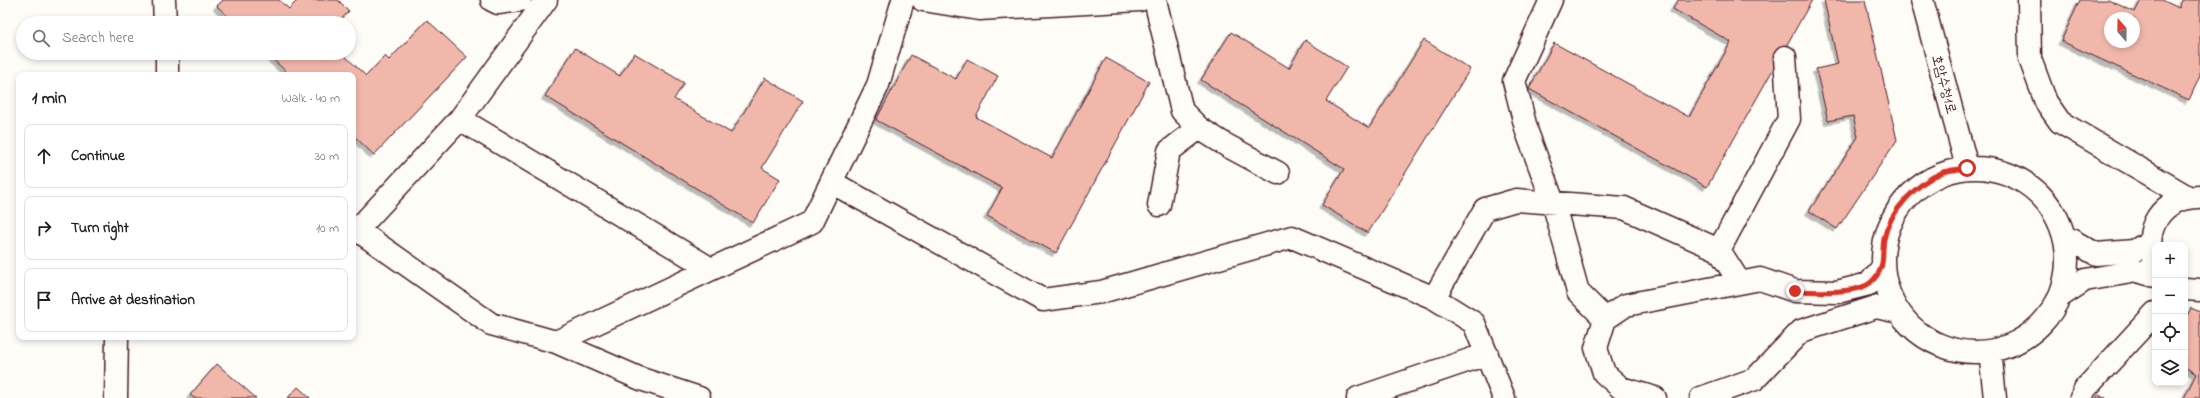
<!DOCTYPE html>
<meta charset="utf-8">
<style>
body{margin:0;font-family:"Indie Flower","Poor Story",sans-serif;background:#f2f2f2;color:#202124}
.controls{position:absolute;right:12px;bottom:12px;display:grid;overflow:hidden;border-radius:8px;box-shadow:0 2px 6px #0003}
.controls button{width:36px;height:36px;display:grid;place-items:center;padding:0;border:0;border-bottom:1px solid #e0e0e0;background:#fff;color:#202124;font:20px sans-serif}
.compass{position:absolute;left:2104px;top:12px;width:36px;height:36px;border-radius:50%;background:#fff;box-shadow:0 2px 6px #0003;rotate:340deg}
.stop{position:absolute;width:12px;height:12px;margin:-9px;border:3px solid #d93025;border-radius:50%;background:#fff}
.stop.end{background:#d93025;border-color:#fff;box-shadow:0 1px 4px #0008}
.list{margin:0;padding:0;list-style:none}
h2{display:flex;justify-content:space-between;align-items:center;height:52px;margin:0;padding:0 16px;font-size:17px}
h2 small{font-size:13px;font-weight:400;color:#757577}
.list li{display:grid;grid-template-columns:26px 1fr auto;gap:12px;align-items:center;box-sizing:border-box;height:64px;margin:0 8px 8px;padding:0 8px;border:1px solid #e0e0e0;border-radius:8px}
.list b{display:block;font-size:15px;white-space:nowrap}
.list em{font-size:13px;font-style:normal;color:#757577}
.icon{flex:none;width:22px;height:22px;fill:none;stroke:currentColor;stroke-width:2;stroke-linecap:round;stroke-linejoin:round}
.map{position:relative;flex:none;width:2200px;height:398px;overflow:hidden}
.search{position:absolute;background:#fff;box-shadow:0 2px 6px #0003;left:16px;top:16px;width:340px;height:44px;display:flex;align-items:center;gap:10px;box-sizing:border-box;padding:0 14px;border-radius:22px;color:#757577;font-size:15px}
.panel{position:absolute;background:#fff;box-shadow:0 2px 6px #0003;left:16px;top:72px;width:340px;height:268px;border-radius:8px}
.map>svg:first-child{display:block}
.building{fill:#f1b7ab;stroke:#4a1f2b;fill-rule:evenodd;filter:url(#shadow)}
.lines{fill:none;stroke-linecap:round;stroke-linejoin:round}
.minor-casing{stroke:#4a1f2b;stroke-width:25}
.minor{stroke:#fdfcf7;stroke-width:22}
.route{stroke:#d93025;stroke-width:5}
.labels{text-anchor:middle;stroke-width:3.5;stroke-linejoin:round;paint-order:stroke}
.street-label{font-size:14px;fill:#4a1f2b;stroke:#fdfcf7}
</style>
<div class="map">
<svg width="2200" height="398" viewBox="0 0 2200 398">
<defs>
<filter id="shadow"><feDropShadow dx="-3.5" dy="3.5" stdDeviation="0" flood-color="#0004"/></filter>
</defs>
<rect width="100%" height="100%" fill="#fdfcf7"/>
<filter id="ink" filterUnits="userSpaceOnUse"><feTurbulence type="fractalNoise" baseFrequency=".025" numOctaves="2"/><feDisplacementMap in="SourceGraphic" scale="8" xChannelSelector="R" yChannelSelector="G"/><feConvolveMatrix kernelMatrix="1 2 1 2 8 2 1 2 1" color-interpolation-filters="sRGB"/></filter>
<g filter="url(#ink)">
<!-- building -->
<path class="building" d="M223,0H279L289,9L298,0H338L349,11L338,23H235L217,6Z
M1678,0H1812L1707,187L1529,89L1554,43L1689,117L1731,42L1673,9Z
M1824,0H1865L1897,140L1837,229L1809,211L1858,137L1853,116L1828,121L1816,69L1838,64Z
M2080,0H2108L2135,12L2141,0H2162L2179,8L2182,0H2200V76L2189,100L2061,41ZM2110,18H2134V42H2110Z
M427,20L467,57L374,155L353,135V75H290L266,53H342L366,76L385,56L389,60Z
M1231,32L1289,68L1305,40L1347,67L1326,101L1369,128L1424,40L1470,69L1368,233L1322,205L1344,169L1201,80Z
M575,48L620,76L634,53L684,83L674,99L731,133L765,78L803,101L762,168L780,179L753,223L545,96Z
M911,55L956,79L967,59L998,76L976,117L1052,158L1106,58L1149,82L1056,253L987,216L1002,188L876,120Z
M2191,308L2200,312V398H2184L2196,374L2185,367V319Z
M217,364L256,398H194L190,395Z
M298,387L310,398H288Z
M2099,394L2106,398H2096Z"/>
<g class="lines">
<!-- minor casing -->
<g class="minor-casing">
<path id="minor" d="M164,0L165,23
M492,0L498,3L520,0
M923,0L979,9L1140,0
M1155,0L1182,111L1199,128L1226,145L1278,173
M1551,0L1514,81L1527,132L1553,202L1578,292L1605,319
M1922,0L1967,167
M2029,0L2030,59L2046,102L2060,122L2188,197
M167,53V75
M460,119L711,269
M1883 260a92 92 0 1 1 184 0a92 92 0 1 1-184 0Z
M831,182L1043,300L1101,292L1292,237L1434,298L1474,323L1504,398
M1159,205L1169,151L1199,128
M353,227L491,324L556,342L812,222L878,85L903,0
M357,230L460,119L546,0
M2064,236L2096,254L2134,251L2150,242
M1719,250L1789,119L1785,57
M2155,264C2141,230 2161,197 2199,197
M2185,289L2200,290
M2059,297L2085,280L2137,271L2155,276
M1434,298L1485,209L1516,200L1624,208L1719,250L1740,283
M556,342L641,379L699,398
M1990,351L1995,398
M116,398L117,337
M1358,398L1487,354
M1655,398L1621,388L1604,373L1596,348L1605,319L1626,305L1760,279L1795,291L1837,292L1869,284L1882,268
M1701,398L1755,379L1801,331L1876,307L1899,312
M2081,398L2085,389L2155,313"/>
</g>
<!-- minor -->
<use href="#minor" class="minor"/>
</g>
</g>
<g class="lines" filter="url(#ink)">
<!-- route -->
<path class="route" d="M1795,291C1813,292 1856,294 1870,283C1887,268 1881,257 1884,239C1890,210 1917,183 1943,172C1951,170 1960,169 1967,168"/>
</g>
<g class="labels">
<!-- street labels -->
<g class="street-label">
<text transform="translate(1945 84) rotate(75)" y="5">호암수청1로</text>
</g>
</g>
</svg>
<div class="controls">
<button>+</button>
<button>−</button>
<button><svg class="icon" aria-label="locate" viewBox="0 0 24 24"><circle cx="12" cy="12" r="6"/><path d="M12 2v4M12 18v4M2 12h4M18 12h4"/></svg></button>
<button><svg class="icon" aria-label="layers" viewBox="0 0 24 24"><path d="M12 4l9 5-9 5-9-5zM3 14l9 5 9-5"/></svg></button>
</div>
<svg class="compass" viewBox="-18 -18 36 36"><path d="M0-13l5 13h-10z" fill="#e53935"/><path d="M0 13l5-13h-10z" fill="#757577"/></svg>
<div class="stop" style="left:1967px;top:168px"></div>
<div class="stop end" style="left:1795px;top:291px"></div>
<div class="search"><svg class="icon" aria-label="search" viewBox="0 0 24 24"><circle cx="10" cy="10" r="6"/><path d="M15 15l6 6"/></svg>Search here</div>
<section class="panel">
<h2>1 min<small>Walk · 40 m</small></h2>
<ul class="list">
<li><svg class="icon" aria-label="ahead" viewBox="0 0 24 24"><path d="M12 20V5M6 11l6-6 6 6"/></svg><div><b>Continue</b></div><em>30 m</em></li>
<li><svg class="icon" aria-label="right" viewBox="0 0 24 24"><path d="M7 20v-9h11M14 6l5 5-5 5"/></svg><div><b>Turn right</b></div><em>10 m</em></li>
<li><svg class="icon" aria-label="arrive" viewBox="0 0 24 24"><path d="M6 21V4h12l-3 4 3 4H6"/></svg><div><b>Arrive at destination</b></div></li>
</ul>
</section>
</div>
